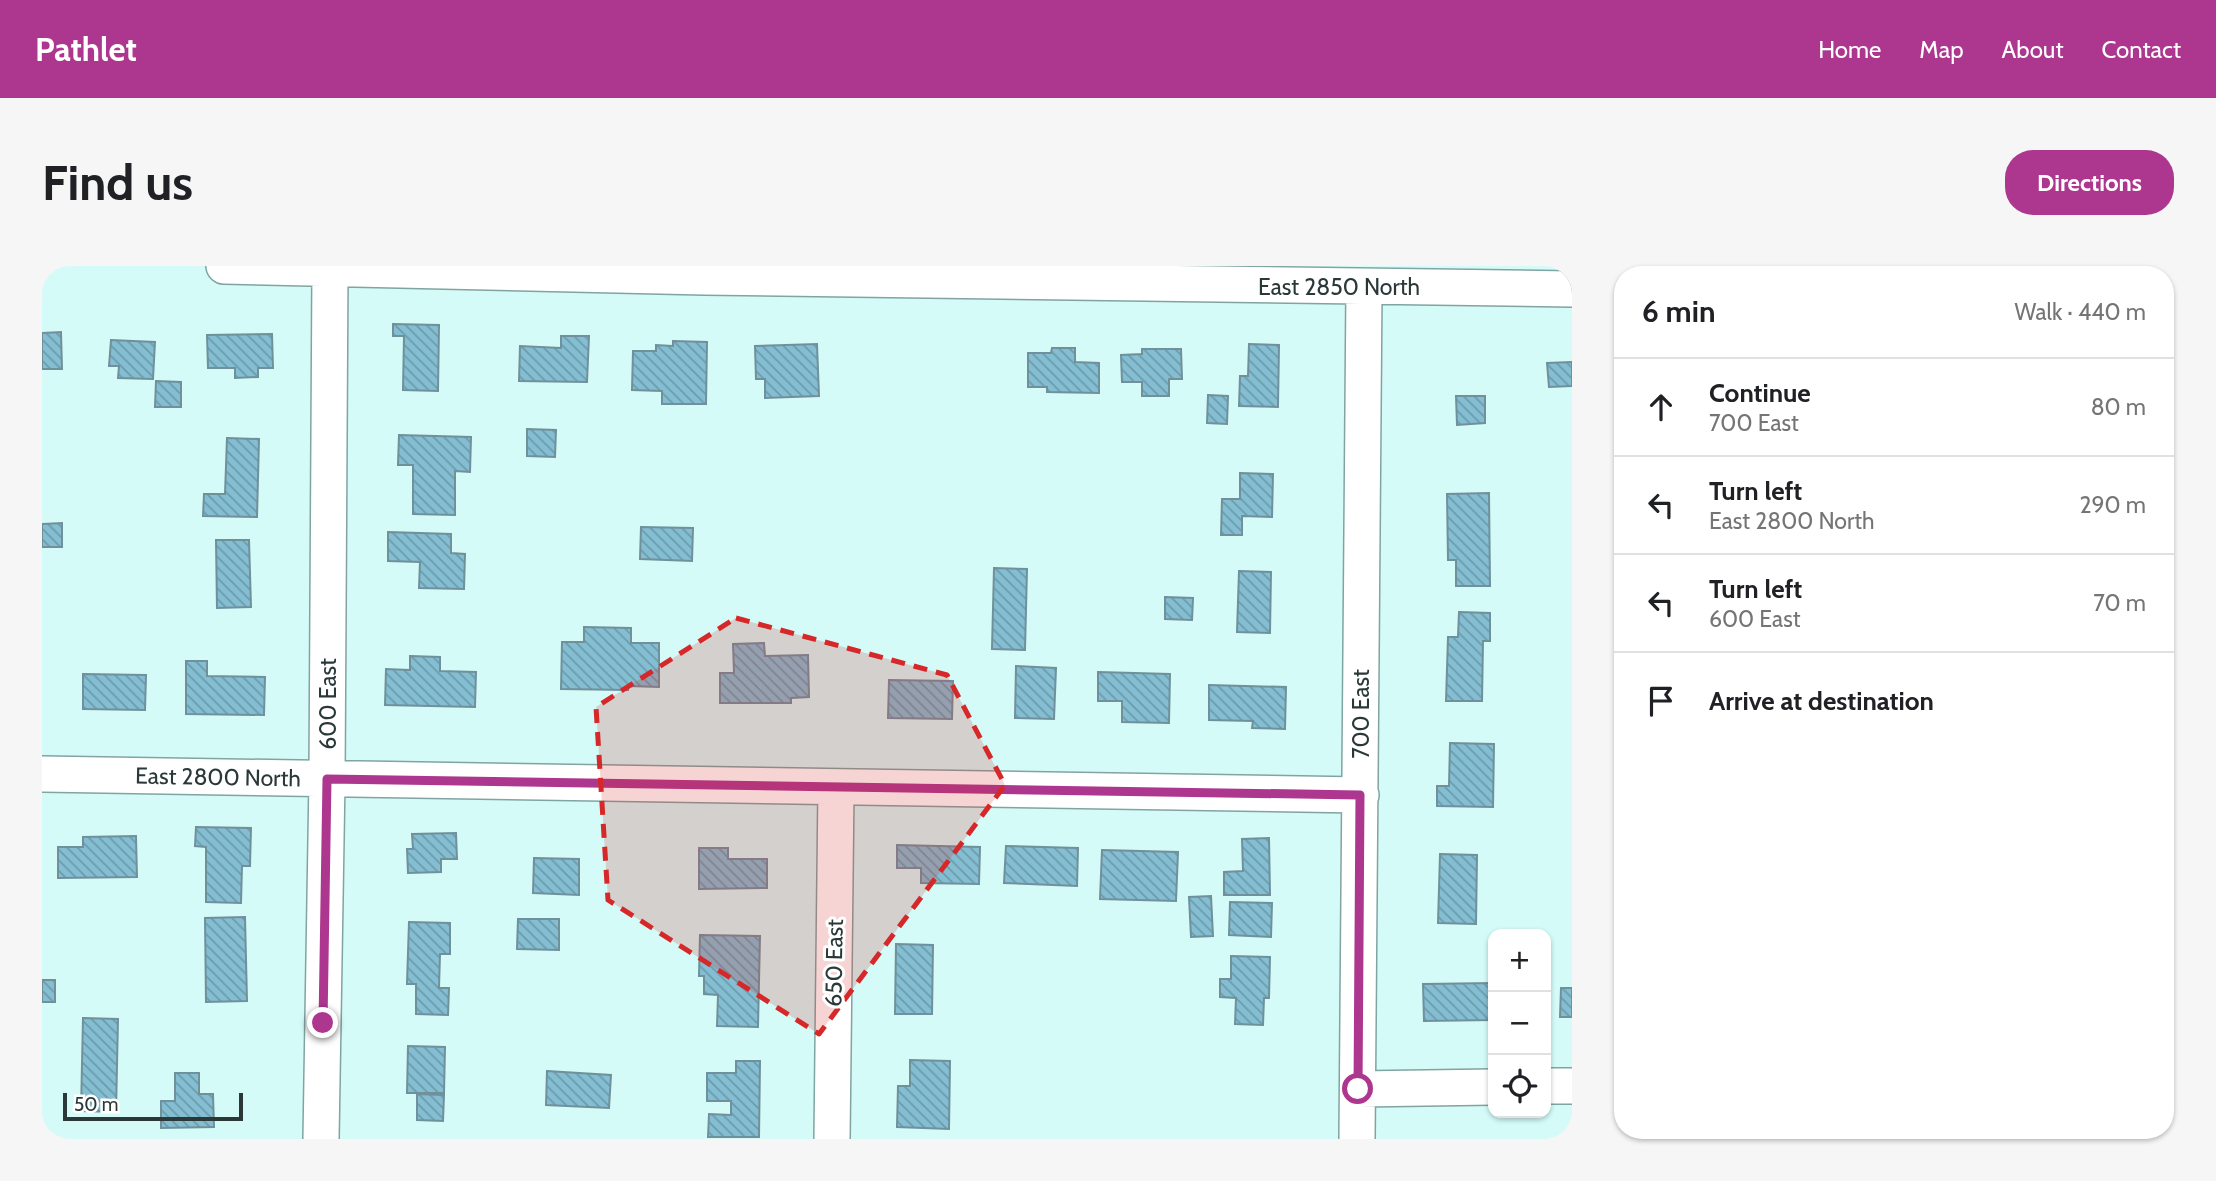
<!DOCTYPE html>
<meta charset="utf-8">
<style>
body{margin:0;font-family:Cabin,sans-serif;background:#f6f6f6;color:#202124}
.controls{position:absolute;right:21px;bottom:21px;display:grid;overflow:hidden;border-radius:14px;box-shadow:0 2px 5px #0004}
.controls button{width:63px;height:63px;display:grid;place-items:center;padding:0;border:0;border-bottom:2px solid #e0e0e0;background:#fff;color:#202124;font:35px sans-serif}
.scale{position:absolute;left:21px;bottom:18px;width:180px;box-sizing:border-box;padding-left:7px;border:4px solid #2a3938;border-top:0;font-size:19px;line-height:24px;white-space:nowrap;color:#2a3938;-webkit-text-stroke:5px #fff;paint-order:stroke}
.stop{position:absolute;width:21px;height:21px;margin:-16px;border:5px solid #ad378f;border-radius:50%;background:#fff}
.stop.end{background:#ad378f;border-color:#fff;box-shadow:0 2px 7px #0008}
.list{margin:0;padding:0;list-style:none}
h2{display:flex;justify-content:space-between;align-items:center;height:91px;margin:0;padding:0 28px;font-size:30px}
h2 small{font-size:23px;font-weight:400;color:#757577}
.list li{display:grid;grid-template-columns:46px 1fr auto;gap:21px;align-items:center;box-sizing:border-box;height:98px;padding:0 28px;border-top:2px solid #e0e0e0}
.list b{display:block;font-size:26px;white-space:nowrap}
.list p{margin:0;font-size:23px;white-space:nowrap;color:#757577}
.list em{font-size:23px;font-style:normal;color:#757577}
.icon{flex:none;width:38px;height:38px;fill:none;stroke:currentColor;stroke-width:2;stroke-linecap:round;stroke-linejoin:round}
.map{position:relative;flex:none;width:1530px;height:873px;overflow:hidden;border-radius:28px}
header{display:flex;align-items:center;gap:42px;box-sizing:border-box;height:98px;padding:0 35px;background:#ad378f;color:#fff}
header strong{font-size:33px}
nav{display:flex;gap:38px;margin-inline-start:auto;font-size:24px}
.intro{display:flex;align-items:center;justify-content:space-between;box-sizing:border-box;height:168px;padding:0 42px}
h1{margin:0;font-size:49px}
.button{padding:18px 32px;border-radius:28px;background:#ad378f;color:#fff;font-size:24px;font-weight:700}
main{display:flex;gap:42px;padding:0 42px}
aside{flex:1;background:#fff;border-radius:28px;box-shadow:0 2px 5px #0004}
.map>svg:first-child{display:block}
.building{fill:url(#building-back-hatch);stroke:#70909b;stroke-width:2}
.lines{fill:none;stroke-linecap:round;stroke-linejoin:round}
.minor-casing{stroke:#80a4a1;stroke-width:38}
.minor{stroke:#fff;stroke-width:35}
.route{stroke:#ad378f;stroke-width:9}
.marked{fill:#d62828;fill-opacity:0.2;stroke:#d62828;stroke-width:5;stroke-dasharray:14 9;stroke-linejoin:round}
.labels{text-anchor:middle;stroke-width:6;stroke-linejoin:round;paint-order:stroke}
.street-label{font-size:23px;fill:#2a3938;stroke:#fff}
</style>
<header>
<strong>Pathlet</strong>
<nav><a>Home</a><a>Map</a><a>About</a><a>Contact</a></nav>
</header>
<div class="intro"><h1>Find us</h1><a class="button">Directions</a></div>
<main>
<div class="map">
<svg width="1530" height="873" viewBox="0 0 1530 873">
<defs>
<pattern id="building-back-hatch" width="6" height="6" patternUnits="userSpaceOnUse" patternTransform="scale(1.75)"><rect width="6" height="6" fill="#84bed2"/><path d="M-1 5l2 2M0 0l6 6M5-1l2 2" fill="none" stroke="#6c9bab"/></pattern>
</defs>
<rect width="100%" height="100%" fill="#d4fbf8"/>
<!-- building -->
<path class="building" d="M351,58L397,59L396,125L361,124L362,70H351Z
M19,66L20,103H0V67Z
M230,68L231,102H216V111L193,112V102H166L165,69Z
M519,70H547L545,116L477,115L478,80L519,82Z
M69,74L113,76L111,113L76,112L77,100H67Z
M631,75L665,76L664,138H620V125L590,124L591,85H614V79L631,80Z
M775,78L777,130L723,132V113H714L713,80Z
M1207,78L1237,79L1236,141L1197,140L1198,110H1206Z
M1010,82H1033V96L1057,97V127L1005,126V121H986V87H1009Z
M1100,83H1139L1140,113H1127V130H1100V116H1080L1079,89L1100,88Z
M1530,96V120L1507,121L1505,97Z
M114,115L139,116V141H113Z
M1166,129L1186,130L1185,158L1165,157Z
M1414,130H1443V157L1415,159Z
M485,163L514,164L513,191L485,190Z
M357,169L429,171L428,206L413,205V249L371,248V199H356Z
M185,172L217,173L215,251L161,250L162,228H183Z
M1198,207L1231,208L1230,251L1200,250V269H1179L1180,233H1198Z
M1447,227L1448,320H1414V294H1406L1405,228Z
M20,257V281H0V258Z
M599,261L651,262L650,295L598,293Z
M346,266L409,268V287L423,288L422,323L377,322L378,296L346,295Z
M174,274H207L209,341L175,342Z
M952,302L985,303L983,384L950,383Z
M1197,305L1229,306L1228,367L1195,366Z
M1123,331L1151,332L1150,354L1123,353Z
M1417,346L1448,347V375H1441L1440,435H1404L1406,371H1416Z
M542,361L589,362V377H617V421L586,420V424L519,423L520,376H542Z
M722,377L723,390L766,389L767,431L749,432V437H678V407H692L691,378Z
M368,390L398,391V405L434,406L433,441L343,439L344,403L368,404Z
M144,395H165V410L223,411L222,449L144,448Z
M974,400L1014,402L1012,453L973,452Z
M1056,406L1128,408L1127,457L1080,456V435H1056Z
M41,408L104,409L103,444L41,443Z
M847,414L911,415L910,453L846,452Z
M1167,419L1244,421L1243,463L1210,462L1211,455L1167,454Z
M1408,477L1452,478L1451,541L1395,540V520H1407Z
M154,561L209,562L208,600H200L199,637L164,636V581L153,580Z
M414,567L415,593H399V606L366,607L365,583H371L370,568Z
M94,570L95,611L16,612V581H41V571Z
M1227,572L1228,629H1182V606L1201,605L1200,573Z
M855,579L938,581L937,618L879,617V602H855Z
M964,580L1036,582L1035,620L962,617Z
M657,582H686V593H725V622L657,623Z
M1060,584L1136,586L1134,635L1058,633Z
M1398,588L1435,589L1434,658L1396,657Z
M492,592L537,593V629L491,627Z
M1169,630L1171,670L1149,671L1147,631Z
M1188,636L1230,637L1229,671L1187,669Z
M203,651L205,735L164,736L163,652Z
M476,653H517V684L475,683Z
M367,656L408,657V688H398L397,722H407L406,749L374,748V718H365Z
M658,669L718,670L716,761L675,760L676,729L662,728V710H657Z
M854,678L891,679L890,748H853Z
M1189,690L1228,691L1227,732H1222L1221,759L1193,758L1194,732L1178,731V713H1189Z
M0,714H13V736H0Z
M1451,717V754L1382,755L1381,718Z
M1519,722H1530V751H1518Z
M41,752L76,753L74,846L39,845Z
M366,780L403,781L402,827H365Z
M868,794L908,795L907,863L855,861L856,820H868Z
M694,795H718L717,871H666L667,848L689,849V835H665V807H694Z
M505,805L569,809L567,842L504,839Z
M133,807H157V828H171L172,861L119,862V835H133Z
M375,828L402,829L401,855L375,854Z"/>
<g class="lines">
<!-- minor casing -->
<g class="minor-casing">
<path id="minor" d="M182,0L662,11L1530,23
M0,508L1319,529
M1504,820H1530
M1316,823L1451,821
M279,873L285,513L288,2
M790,873L794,522
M1315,873L1322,22"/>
</g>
<!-- minor -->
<use href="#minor" class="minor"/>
</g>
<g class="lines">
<!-- route -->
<path class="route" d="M281,757L285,513L1318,529L1316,823"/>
</g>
<!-- marked area -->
<path class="marked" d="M694,352L905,409L963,519L777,768L566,634L554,441Z"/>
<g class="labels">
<!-- street labels -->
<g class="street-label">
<text x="1297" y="29">East 2850 North</text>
<text transform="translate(286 438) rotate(-90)" y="8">600 East</text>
<text transform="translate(1319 448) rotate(-90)" y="8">700 East</text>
<text transform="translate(176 511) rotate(1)" y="8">East 2800 North</text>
<text transform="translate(792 697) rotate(-89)" y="8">650 East</text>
</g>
</g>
</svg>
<div class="controls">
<button>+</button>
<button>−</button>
<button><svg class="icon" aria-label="locate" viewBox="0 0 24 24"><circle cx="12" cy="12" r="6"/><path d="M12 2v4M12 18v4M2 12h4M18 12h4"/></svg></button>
</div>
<div class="scale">50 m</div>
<div class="stop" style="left:1316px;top:823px"></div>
<div class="stop end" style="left:281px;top:757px"></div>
</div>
<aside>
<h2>6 min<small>Walk · 440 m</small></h2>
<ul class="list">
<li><svg class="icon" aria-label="ahead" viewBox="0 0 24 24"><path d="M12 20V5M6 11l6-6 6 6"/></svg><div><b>Continue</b><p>700 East</p></div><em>80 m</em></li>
<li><svg class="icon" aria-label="left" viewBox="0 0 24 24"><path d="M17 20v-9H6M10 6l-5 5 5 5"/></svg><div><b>Turn left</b><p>East 2800 North</p></div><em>290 m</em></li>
<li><svg class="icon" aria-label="left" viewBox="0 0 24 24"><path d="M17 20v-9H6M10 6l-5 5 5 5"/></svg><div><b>Turn left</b><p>600 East</p></div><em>70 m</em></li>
<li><svg class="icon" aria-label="arrive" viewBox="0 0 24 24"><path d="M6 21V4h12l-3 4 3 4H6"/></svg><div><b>Arrive at destination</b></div></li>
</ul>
</aside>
</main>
